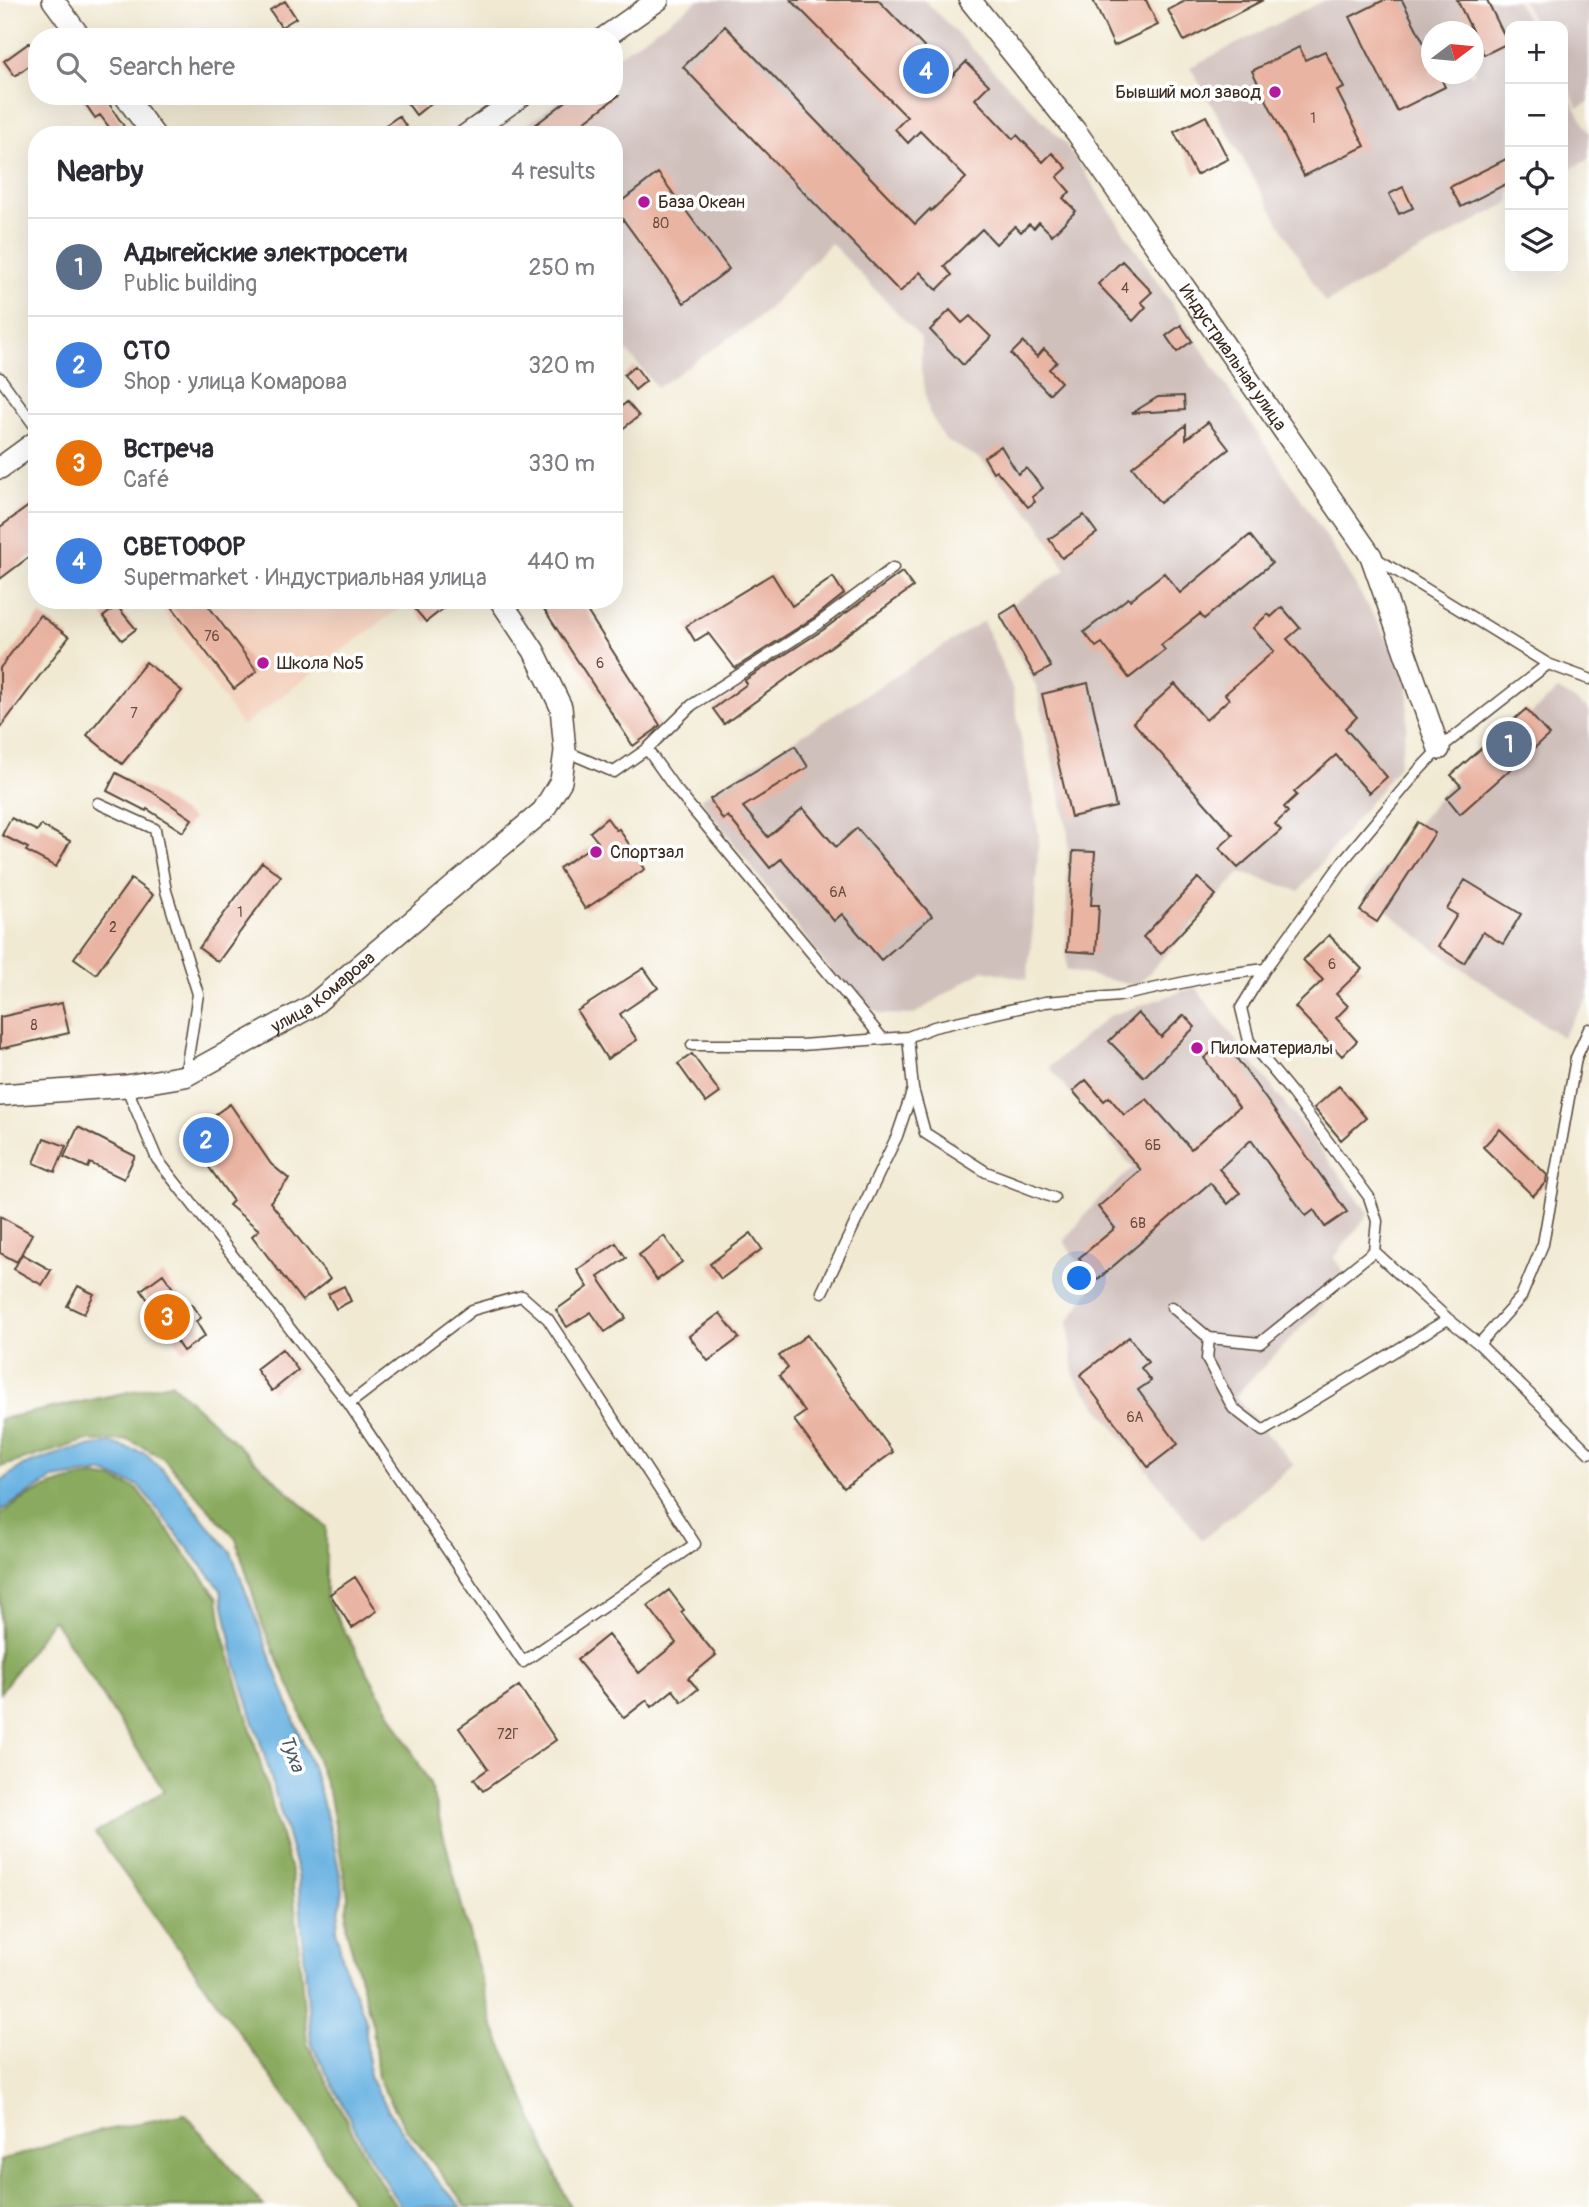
<!DOCTYPE html>
<meta charset="utf-8">
<style>
body{margin:0;font-family:Pangolin,sans-serif;background:#f7f7f7;color:#2b2b33}
.controls{position:absolute;right:21px;top:21px;display:grid;overflow:hidden;border-radius:14px;box-shadow:0 7px 28px #0002}
.controls button{width:63px;height:63px;display:grid;place-items:center;padding:0;border:0;border-bottom:2px solid #e1e1e2;background:#fff;color:#2b2b33;font:35px sans-serif}
.compass{position:absolute;left:1421px;top:21px;width:63px;height:63px;border-radius:50%;background:#fff;box-shadow:0 7px 28px #0002;rotate:74deg}
.you{position:absolute;left:1080px;top:1279px;width:24px;height:24px;margin:-18px;border:5px solid #fff;border-radius:50%;background:#1a73e8;box-shadow:0 0 0 10px #1a73e833}
.badge{display:grid;place-items:center;width:46px;height:46px;border-radius:50%;background:#0f766e;color:#fff;font-size:23px;font-weight:700}
.pin{position:absolute;translate:-50% -50%;border:4px solid #fff;box-shadow:0 2px 7px #0006}
.list{margin:0;padding:0;list-style:none}
h2{display:flex;justify-content:space-between;align-items:center;height:91px;margin:0;padding:0 28px;font-size:30px}
h2 small{font-size:23px;font-weight:400;color:#7c7c81}
.list li{display:grid;grid-template-columns:46px 1fr auto;gap:21px;align-items:center;box-sizing:border-box;height:98px;padding:0 28px;border-top:2px solid #e1e1e2}
.list b{display:block;font-size:26px;white-space:nowrap}
.list p{margin:0;font-size:23px;white-space:nowrap;color:#7c7c81}
.list em{font-size:23px;font-style:normal;color:#7c7c81}
.icon{flex:none;width:38px;height:38px;fill:none;stroke:currentColor;stroke-width:2;stroke-linecap:round;stroke-linejoin:round}
.map{position:relative;flex:none;width:1589px;height:2207px;overflow:hidden}
.search{position:absolute;background:#fff;box-shadow:0 7px 28px #0002;left:28px;top:28px;width:595px;height:77px;display:flex;align-items:center;gap:18px;box-sizing:border-box;padding:0 24px;border-radius:28px;color:#7c7c81;font-size:26px}
.panel{position:absolute;background:#fff;box-shadow:0 7px 28px #0002;left:28px;top:126px;width:595px;height:483px;border-radius:28px}
.map>svg:first-child{display:block}
.built{fill:#f4d3c0}
.industrial{fill:#d0c0bc;fill-rule:evenodd}
.forest{fill:#8aab5f;stroke:#626a3e;stroke-width:2}
.water{fill:#6bb3e2;stroke:#536e80;stroke-width:2}
.building{fill:#eab4a2}
.lines{fill:none;stroke-linecap:round;stroke-linejoin:round}
.service-casing{stroke:#564739;stroke-width:13}
.minor-casing{stroke:#564739;stroke-width:24}
.service{stroke:#fff;stroke-width:10}
.minor{stroke:#fff;stroke-width:21}
.poi-dot{fill:#b5179e;stroke:#fff;stroke-width:2.5}
.labels{text-anchor:middle;stroke-width:7;stroke-linejoin:round;paint-order:stroke}
.number-label{font-size:14px;fill:#674c3f}
.poi-label{font-size:18px;fill:#3b2a1e;stroke:#fff;text-anchor:start}
.street-label{font-size:18px;fill:#3b2a1e;stroke:#fff}
.water-label{font-size:19px;font-style:italic;fill:#4c5a63;stroke:#fff}
</style>
<div class="map">
<svg width="1589" height="2207" viewBox="0 0 1589 2207">
<rect width="100%" height="100%" fill="#fff"/>
<filter id="ink" filterUnits="userSpaceOnUse"><feTurbulence type="fractalNoise" baseFrequency=".0143" numOctaves="2"/><feDisplacementMap in="SourceGraphic" scale="14" xChannelSelector="R" yChannelSelector="G"/><feConvolveMatrix kernelMatrix="1 2 1 2 8 2 1 2 1" color-interpolation-filters="sRGB"/></filter>
<filter id="wash" filterUnits="userSpaceOnUse"><feTurbulence type="fractalNoise" baseFrequency=".00686" numOctaves="4" result="noise"/><feDisplacementMap in="SourceGraphic" scale="28" xChannelSelector="R" yChannelSelector="G"/><feGaussianBlur stdDeviation="1.57" result="paint"/><feColorMatrix in="noise" values="0 0 0 0 0 0 0 0 0 0 0 0 0 0 0 0 0 1.4 0 .05"/><feComposite in="paint" operator="in"/></filter>
<g filter="url(#wash)">
<rect width="100%" height="100%" fill="#f1e9d2"/>
<!-- built -->
<path class="built" d="M156,600H410L242,726Z"/>
<!-- industrial -->
<path class="industrial" d="M699,0H924L1065,143L1327,538L1409,675L1407,726L1398,767L1299,891L1241,872L1137,986L1066,970L1068,831L1037,688L997,613L1066,570L1036,520L979,458L945,440L929,412L921,370V338L831,243L761,316L657,388L614,335V135H513L565,96H614V59Z
M1325,0H1516L1531,26H1510V202L1325,303L1190,67ZM1432,32H1474V74H1432Z
M1522,0H1589V102L1578,108L1563,78V26H1536Z
M1563,85L1589,133V159L1563,173Z
M983,621L1012,688L1039,835L1033,927L1027,979L983,970L913,1015L882,1014L854,1002L700,799Z
M1558,690L1589,709V997L1562,1037L1441,954L1364,893L1444,791Z
M1195,987L1369,1213L1334,1258L1348,1279L1235,1396L1294,1465L1202,1540L1074,1376L1068,1322L1093,1285L1064,1241L1096,1202L1133,1168L1049,1067L1109,1016Z"/>
<!-- forest -->
<path class="forest" d="M171,1383L326,1527V1598L430,1784L493,2025L570,2207H467L405,2127L378,2079L373,2027L346,1928L348,1896L330,1797L298,1705L262,1624L236,1539L162,1457L129,1440L85,1441L0,1467V1419Z
M93,1476L113,1479L137,1489L218,1598L223,1633L292,1874L307,2043L369,2164L396,2207H355L302,2120L95,1833L164,1791L53,1619L0,1693V1515C31,1492 55,1481 93,1476Z
M185,2114L264,2207H0V2161L82,2135Z"/>
<!-- water -->
<path class="water" d="M111,1443L146,1454L174,1481L207,1524L231,1552L316,1778L332,1836L343,1890L336,1930L345,1970L365,2017L369,2077L392,2116L433,2176L462,2207H401L373,2163L311,2043L298,1874L268,1767L236,1665L221,1590L139,1486L101,1472L53,1479L0,1511V1483L20,1467L69,1450Z"/>
<g id="blocks">
<!-- building -->
<path class="building" d="M791,0H878L952,76L966,62L989,85L975,99L1013,139L1017,135L1043,162L1052,153L1067,168L1057,177L1070,192L1063,198L1076,211L1052,235L1039,222L1034,228L1029,224L1021,232L1015,226L996,244L982,229L944,266L952,275L937,290L920,272L900,292L683,67L725,26L915,224L930,209L931,211L966,178L920,131L908,143L895,129L907,117Z
M1093,0H1146L1158,25L1114,46Z
M1187,0H1263L1184,41L1168,10Z
M1384,0H1402L1432,59V74H1439L1445,87L1397,111L1350,17Z
M1457,0H1487L1508,43L1484,55Z
M285,1L296,18L281,27L270,10Z
M29,43L37,54V60L15,76L4,61Z
M1299,47L1305,60L1325,51L1344,88L1337,91L1365,146L1304,176L1252,71Z
M80,96H104L127,131L123,135H115L100,115L95,118Z
M402,96H440L416,115Z
M573,96H618L567,135H522Z
M399,116L412,135H371Z
M1206,116L1228,159L1196,175L1174,132Z
M1510,157V182L1461,207L1450,187Z
M658,173L729,269L684,303L614,207Z
M1403,187L1413,208L1399,214L1389,194Z
M1122,261L1152,292L1141,302L1146,307L1133,321L1098,284Z
M950,310L962,323L970,316L991,337L963,365L930,330Z
M1181,325L1192,341L1177,352L1166,336Z
M1023,342L1037,357L1044,349L1057,362L1049,369L1061,382L1049,394L1011,354Z
M635,366L646,381L635,390L624,375Z
M1184,396L1185,410L1132,413L1158,397Z
M627,402L639,416L621,430L614,422V413Z
M1208,422L1229,449L1160,503L1132,467L1186,425V439Z
M1001,446L1018,474L1026,468L1043,488L1032,497L1035,502L1028,507L996,470L993,472L984,457Z
M37,500V551L0,579V527Z
M1084,515L1097,533L1062,558L1049,539Z
M1250,535L1272,563L1204,619L1200,614L1161,645L1165,650L1129,678L1102,643L1096,647L1084,632L1128,598L1130,600L1164,573L1180,593Z
M902,572L913,587L724,724L713,709L747,684L745,680L823,630Z
M772,574L792,606L833,577L844,594L815,617L735,668L708,633L695,641L686,626Z
M167,600H204L257,671L234,689Z
M424,600H454L426,622L414,608Z
M538,600H580L660,725L655,730L633,746Z
M1016,605L1051,667L1035,676L1000,615Z
M117,606L136,629L122,640L103,617Z
M1282,607L1300,628L1287,639L1357,717L1345,728L1387,777L1369,793L1336,755L1294,792L1297,795L1284,807L1288,812L1275,824L1281,830L1238,868L1219,848L1233,835L1133,722L1175,684L1206,720L1229,699L1225,694L1274,651L1253,628L1268,614L1271,617Z
M40,615L69,637L0,728V668Z
M146,662L182,691L122,764L87,735Z
M1088,683L1116,807L1071,817L1042,694Z
M1526,709L1549,735L1460,814L1447,798L1461,786L1451,775Z
M795,746L808,767L743,807L768,837L803,808L836,847L857,828L932,916L881,960L842,914L834,921L781,859L770,868L728,816L723,820L710,799Z
M116,773L151,791L192,819L183,832L147,809L146,811L107,791Z
M11,818L37,831L41,825L70,841L56,867L26,851L28,848L2,835Z
M607,818L616,830L619,829L645,869L585,909L559,868L598,842L590,832Z
M1418,822L1435,833L1377,922L1360,911Z
M1073,851L1095,852L1091,905H1099L1096,953L1067,951Z
M262,862L281,876L218,962L199,948Z
M1198,878L1216,895L1161,954L1143,937Z
M131,879L153,895L96,974L74,958Z
M1465,880L1521,914L1503,944L1483,932L1464,963L1438,946L1457,915L1447,909Z
M1329,935L1362,969L1336,994L1348,1006L1336,1018L1357,1041L1342,1056L1295,1007L1323,980L1303,960Z
M644,968L658,988L620,1014L637,1040L607,1059L577,1011Z
M62,1003L69,1033L0,1049V1017Z
M1138,1013L1161,1037L1184,1015L1195,1027L1144,1077L1109,1041Z
M1225,1042L1347,1212L1325,1227L1314,1210L1306,1216L1251,1140L1219,1169L1240,1193L1228,1204L1210,1183L1097,1280L1079,1258L1115,1228L1098,1207L1141,1170L1073,1091L1086,1080L1104,1101L1109,1097L1124,1115L1147,1099L1191,1149L1239,1107L1204,1058Z
M692,1054L720,1093L706,1103L678,1064Z
M1339,1086L1366,1118L1341,1140L1314,1108Z
M230,1104L271,1164L289,1179L270,1202L330,1279L302,1301L252,1236L259,1230L229,1205L233,1201L186,1135Z
M78,1127L135,1156L124,1179L90,1163L88,1168L64,1157Z
M1500,1129L1547,1175L1546,1182L1533,1196L1483,1147Z
M44,1138L66,1146L55,1172L34,1163Z
M0,1216L32,1234L17,1262L0,1253Z
M751,1233L762,1249L721,1279L710,1264Z
M664,1236L682,1262L657,1280L639,1255Z
M616,1243L626,1258L598,1277L626,1318L605,1332L591,1312L567,1327L556,1310L588,1287L577,1270Z
M22,1254L51,1270L42,1285L14,1269Z
M163,1274L186,1307L191,1304L201,1318L196,1321L205,1336L183,1351L141,1290Z
M78,1286L94,1294L84,1314L67,1306Z
M344,1286L351,1301L336,1309L328,1294Z
M720,1313L739,1338L708,1361L689,1336Z
M807,1335L893,1452L844,1488L794,1420L805,1412L779,1376L788,1368L779,1356Z
M1129,1337L1148,1362L1141,1368L1151,1381L1138,1390L1178,1444L1148,1467L1080,1375Z
M282,1349L298,1370L272,1391L256,1369Z
M355,1577L377,1611L352,1628L330,1594Z
M669,1590L684,1610L681,1612L716,1655L688,1678L698,1689L682,1702L673,1690L652,1707L647,1700L624,1718L577,1660L608,1635L639,1673L676,1643L648,1606Z
M519,1686L556,1740L483,1791L474,1779L488,1769L459,1728Z"/>
</g>
</g>
<g filter="url(#ink)">
<use href="#blocks" fill-opacity="0" stroke="#564739" stroke-width="2"/>
<g class="lines">
<!-- service casing -->
<g class="service-casing">
<path id="service" d="M0,378L37,429
M1374,557L1548,664L1589,679
M1548,664L1439,749L1419,770L1343,861L1265,969L1241,1008L1249,1041L1292,1093L1369,1197L1377,1221L1374,1251L1448,1319L1479,1344L1589,1453
M647,749L692,705L819,623L893,568
M565,751L614,772L647,749L674,787L882,1038
M98,803L155,829L166,891L198,994L185,1076
M692,1045H801L908,1037L934,1027L1045,1002L1119,996L1219,975L1265,969
M126,1086L157,1159L349,1404L523,1662L695,1544L548,1319L522,1296L472,1310L349,1404
M913,1089L925,1133L986,1172L1054,1198
M822,1292L897,1136L913,1089L908,1037
M1172,1307L1209,1338L1207,1359L1233,1408L1263,1431L1448,1319
M1209,1338L1260,1343L1374,1251
M1479,1344L1521,1297L1543,1244L1576,1058L1589,1029"/>
</g>
<!-- minor casing -->
<g class="minor-casing">
<g id="minor">
<path d="M53,0L80,37"/>
<path id="s1" d="M970,0L1077,133L1371,556L1439,749"/>
<path d="M605,37L658,0"/>
<path d="M125,96L154,135"/>
<path d="M466,135L521,96"/>
<path d="M0,468L37,441"/>
<path id="s2" d="M0,1095L126,1086L185,1076L312,1006L543,811L561,781L565,751L561,707L534,651L500,600"/>
</g>
</g>
<!-- service -->
<use href="#service" class="service"/>
<!-- minor -->
<use href="#minor" class="minor"/>
</g>
</g>
<!-- markers -->
<g class="poi-dot">
<circle cx="1275" cy="92" r="7"/>
<circle cx="644" cy="202" r="7"/>
<circle cx="263" cy="663" r="7"/>
<circle cx="596" cy="852" r="7"/>
<circle cx="1197" cy="1048" r="7"/>
</g>
<g class="labels">
<!-- number labels -->
<g class="number-label">
<text x="1313" y="123">1</text>
<text x="661" y="228">80</text>
<text x="1125" y="293">4</text>
<text x="212" y="641">76</text>
<text x="600" y="668">6</text>
<text x="134" y="718">7</text>
<text x="838" y="897">6А</text>
<text x="240" y="917">1</text>
<text x="113" y="932">2</text>
<text x="1332" y="969">6</text>
<text x="34" y="1030">8</text>
<text x="1153" y="1150">6Б</text>
<text x="1138" y="1228">6В</text>
<text x="1135" y="1422">6А</text>
<text x="508" y="1739">72Г</text>
</g>
<!-- poi labels -->
<g class="poi-label">
<text x="1261" y="98" text-anchor="end">Бывший мол завод</text>
<text x="658" y="208">База Океан</text>
<text x="277" y="669">Школа №5</text>
<text x="610" y="858">Спортзал</text>
<text x="1211" y="1054">Пиломатериалы</text>
</g>
<!-- street labels -->
<g class="street-label">
<text dy="6" stroke="none"><textPath href="#s1" startOffset="444">Индустриальная улица</textPath></text>
<text dy="6" stroke="none"><textPath href="#s2" startOffset="348">улица Комарова</textPath></text>
</g>
<!-- water labels -->
<g class="water-label">
<text transform="translate(293 1753) rotate(70)" y="7">Туха</text>
</g>
</g>
</svg>
<div class="controls">
<button>+</button>
<button>−</button>
<button><svg class="icon" aria-label="locate" viewBox="0 0 24 24"><circle cx="12" cy="12" r="6"/><path d="M12 2v4M12 18v4M2 12h4M18 12h4"/></svg></button>
<button><svg class="icon" aria-label="layers" viewBox="0 0 24 24"><path d="M12 4l9 5-9 5-9-5zM3 14l9 5 9-5"/></svg></button>
</div>
<svg class="compass" viewBox="-18 -18 36 36"><path d="M0-13l5 13h-10z" fill="#e53935"/><path d="M0 13l5-13h-10z" fill="#7c7c81"/></svg>
<div class="you"></div>
<div class="pin badge" style="left:1509px;top:744px;background:#5c6f8a">1</div>
<div class="pin badge" style="left:206px;top:1140px;background:#3f7fe0">2</div>
<div class="pin badge" style="left:167px;top:1317px;background:#e8710a">3</div>
<div class="pin badge" style="left:926px;top:71px;background:#3f7fe0">4</div>
<div class="search"><svg class="icon" aria-label="search" viewBox="0 0 24 24"><circle cx="10" cy="10" r="6"/><path d="M15 15l6 6"/></svg>Search here</div>
<section class="panel">
<h2>Nearby<small>4 results</small></h2>
<ul class="list">
<li><span class="badge" style="background:#5c6f8a">1</span><div><b>Адыгейские электросети</b><p>Public building</p></div><em>250 m</em></li>
<li><span class="badge" style="background:#3f7fe0">2</span><div><b>СТО</b><p>Shop · улица Комарова</p></div><em>320 m</em></li>
<li><span class="badge" style="background:#e8710a">3</span><div><b>Встреча</b><p>Café</p></div><em>330 m</em></li>
<li><span class="badge" style="background:#3f7fe0">4</span><div><b>СВЕТОФОР</b><p>Supermarket · Индустриальная улица</p></div><em>440 m</em></li>
</ul>
</section>
</div>
